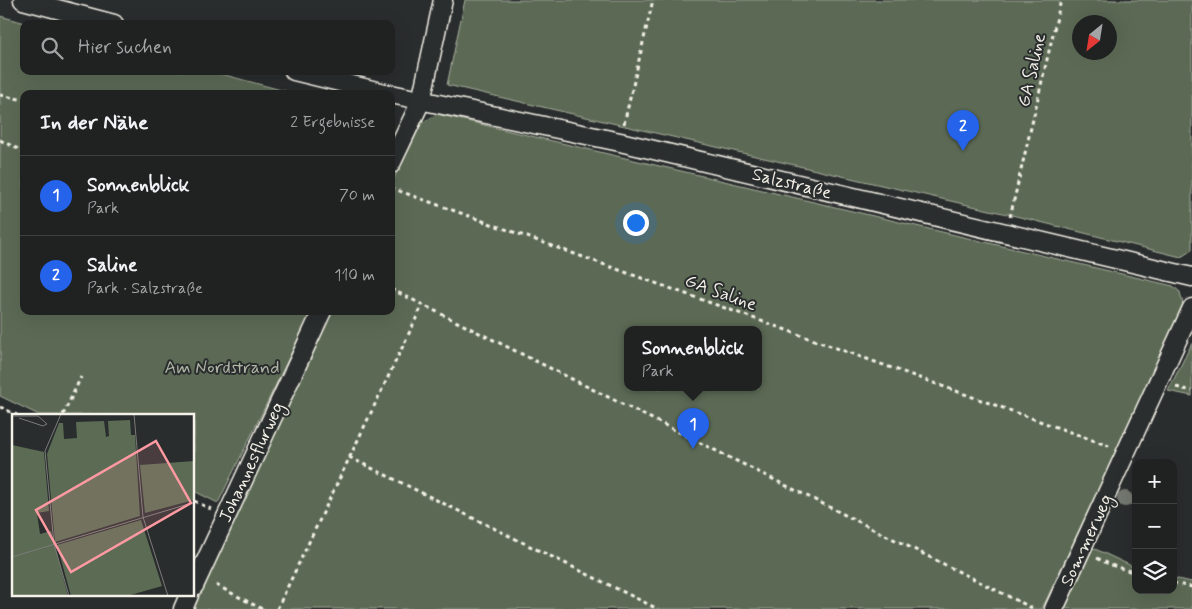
<!DOCTYPE html>
<html lang="de">
<meta charset="utf-8">
<style>
body{margin:0;font-family:Mynerve,sans-serif;background:#2d2f2f;color:#f1f3f6}
.controls{position:absolute;right:15px;bottom:15px;display:grid;overflow:hidden;border-radius:10px;box-shadow:0 5px 20px #0002}
.controls button{width:45px;height:45px;display:grid;place-items:center;padding:0;border:0;border-bottom:1px solid #3d3f40;background:#202222;color:#f1f3f6;font:25px sans-serif}
.compass{position:absolute;left:1072px;top:15px;width:45px;height:45px;border-radius:50%;background:#202222;box-shadow:0 5px 20px #0002;rotate:210deg}
.you{position:absolute;left:635px;top:222px;width:18px;height:18px;margin:-12px;border:4px solid #fff;border-radius:50%;background:#1a73e8;box-shadow:0 0 0 8px #1a73e833}
.badge{display:grid;place-items:center;width:32px;height:32px;border-radius:50%;background:#2563eb;color:#fff;font-size:16px;font-weight:700}
.pin{position:absolute;translate:-50% -41px;filter:drop-shadow(0 1px 2px #0008)}
.pin::after{content:'';position:absolute;top:26px;width:18px;height:15px;background:inherit;clip-path:polygon(0 0,100% 0,50% 100%)}
.popup{position:absolute;left:624px;top:326px;width:138px;height:65px;box-sizing:border-box;display:grid;place-content:center;border-radius:10px;background:#202222;filter:drop-shadow(0 1px 4px #0005);font-size:16px;white-space:nowrap;color:#a2a4a5}
.popup b{font-size:19px;color:#f1f3f6}
.popup::after{content:'';position:absolute;left:50%;top:100%;margin-left:-10px;border:10px solid transparent;border-top-color:#202222}
.list{margin:0;padding:0;list-style:none}
h2{display:flex;justify-content:space-between;align-items:center;height:65px;margin:0;padding:0 20px;font-size:21px}
h2 small{font-size:16px;font-weight:400;color:#a2a4a5}
.list li{display:grid;grid-template-columns:32px 1fr auto;gap:15px;align-items:center;box-sizing:border-box;height:80px;padding:0 20px;border-top:1px solid #3d3f40}
.list b{display:block;font-size:19px;white-space:nowrap}
.list p{margin:0;font-size:16px;white-space:nowrap;color:#a2a4a5}
.list em{font-size:16px;font-style:normal;color:#a2a4a5}
.icon{flex:none;width:28px;height:28px;fill:none;stroke:currentColor;stroke-width:2;stroke-linecap:round;stroke-linejoin:round}
.map{position:relative;flex:none;width:1192px;height:609px;overflow:hidden}
.search{position:absolute;background:#202222;box-shadow:0 5px 20px #0002;left:20px;top:20px;width:375px;height:55px;display:flex;align-items:center;gap:12px;box-sizing:border-box;padding:0 18px;border-radius:10px;color:#a2a4a5;font-size:19px}
.panel{position:absolute;background:#202222;box-shadow:0 5px 20px #0002;left:20px;top:90px;width:375px;height:225px;border-radius:10px}
.map>svg:first-child{display:block}
.green{fill:#5b6b54;stroke:#a8ae9e;fill-rule:evenodd}
.lines{fill:none;stroke-linecap:round;stroke-linejoin:round}
.minor-casing{stroke:#f4f1e8;stroke-width:21}
.path{stroke:#f4f1e8;stroke-width:3;stroke-dasharray:4 4;stroke-linecap:butt}
.minor{stroke:#2a2d2e;stroke-width:18}
.tree{fill:#73786f}
.labels{text-anchor:middle;stroke-width:4;stroke-linejoin:round;paint-order:stroke}
.street-label{font-size:18px;fill:#f4f1e8;stroke:#2a2d2e}
.park-label{font-size:18px;fill:#afb5a5;stroke:#2a2d2e}
.inset-road{fill:none;stroke:#7b7b78;stroke-width:1}
.view{fill:#ff9aa2;fill-opacity:0.15;stroke:#ff9aa2;stroke-width:2.5}
.inset-edge{fill:none;stroke:#f4f1e8;stroke-width:2.5}
</style>
<div class="map">
<svg width="1192" height="609" viewBox="0 0 1192 609">
<rect width="100%" height="100%" fill="#2a2d2e"/>
<filter id="ink" filterUnits="userSpaceOnUse"><feTurbulence type="fractalNoise" baseFrequency=".02" numOctaves="2"/><feDisplacementMap in="SourceGraphic" scale="10" xChannelSelector="R" yChannelSelector="G"/><feConvolveMatrix kernelMatrix="1 2 1 2 8 2 1 2 1" color-interpolation-filters="sRGB"/></filter>
<g filter="url(#ink)">
<!-- green -->
<path class="green" d="M465,0H1192V250L1181,257L1020,217L447,85ZM1080,22H1110V52H1080Z
M0,16L29,24H24V71H210L296,94H24V311H312L218,503L194,491V415H39L0,396Z
M437,114L1173,286L1180,292L1184,308L1042,609H192L332,311H391V185L420,124ZM628,330H758V388H628Z
M1192,343V396L1168,391Z
M1093,548L1136,568V590H1173V578L1192,582V609H1064Z"/>
<g class="lines">
<!-- minor casing -->
<g class="minor-casing">
<path id="minor" d="M23,0L114,24
M294,71L389,94
M391,94L620,142L1192,277
M391,164L421,101L443,0
M194,586L322,311
M183,609L189,595
M1054,609L1192,308"/>
</g>
<!-- path -->
<path class="path" d="M0,95L24,100
M624,124L653,0
M0,140L24,152
M391,188L1109,446
M1010,217L1061,0
M391,289L1034,609
M1176,387L1192,391
M0,407L17,415
M63,415L81,377
M349,457L658,609
M194,501L211,509
M1097,558L1111,565L1136,573
M1173,583L1192,587
M216,585L262,609
M277,609L423,304"/>
<!-- minor -->
<use href="#minor" class="minor"/>
</g>
<!-- trees -->
<circle class="tree" cx="1125" cy="499" r="8"/>
</g>
<g class="labels">
<!-- street labels -->
<g class="street-label">
<text transform="translate(1031 70) rotate(-77)" y="6">GA Saline</text>
<text transform="translate(792 183) rotate(14)" y="6">Salzstraße</text>
<text transform="translate(721 292) rotate(20)" y="6">GA Saline</text>
<text transform="translate(251 462) rotate(-65)" y="6">Johannesflurweg</text>
<text transform="translate(1086 540) rotate(-65)" y="6">Sommerweg</text>
</g>
<!-- park labels -->
<g class="park-label">
<text x="222" y="373">Am Nordstrand</text>
</g>
</g>
<!-- overview -->
<g transform="translate(12 414)">
<rect width="182" height="182" fill="#2a2d2e"/>
<path d="M118,6L119,21H123L128,102L43,128L35,40L47,9H51L52,25L65,24L64,8L92,7L94,23L97,22L96,7ZM0,31L32,38L37,97L25,99L28,120L39,117L56,182H0ZM182,47V86L133,99L128,51ZM129,106L150,172L115,182H59L45,131Z" fill="#5b6b54"/>
<path class="inset-road" d="M49,0L33,37L42,130L57,182M122,0L131,103L156,182M0,2H26L35,10L31,12L7,4M0,143L183,88"/>
<path class="view" d="M144,27L179,89L59,158L24,96Z"/>
<rect width="182" height="182" class="inset-edge"/>
</g>
</svg>
<div class="controls">
<button>+</button>
<button>−</button>
<button><svg class="icon" aria-label="layers" viewBox="0 0 24 24"><path d="M12 4l9 5-9 5-9-5zM3 14l9 5 9-5"/></svg></button>
</div>
<svg class="compass" viewBox="-18 -18 36 36"><path d="M0-13l5 13h-10z" fill="#e53935"/><path d="M0 13l5-13h-10z" fill="#a2a4a5"/></svg>
<div class="you"></div>
<div class="pin badge" style="left:693px;top:449px">1</div>
<div class="popup"><b>Sonnenblick</b>Park</div>
<div class="pin badge" style="left:963px;top:151px">2</div>
<div class="search"><svg class="icon" aria-label="search" viewBox="0 0 24 24"><circle cx="10" cy="10" r="6"/><path d="M15 15l6 6"/></svg>Hier suchen</div>
<section class="panel">
<h2>In der Nähe<small>2 Ergebnisse</small></h2>
<ul class="list">
<li><span class="badge">1</span><div><b>Sonnenblick</b><p>Park</p></div><em>70 m</em></li>
<li><span class="badge">2</span><div><b>Saline</b><p>Park · Salzstraße</p></div><em>110 m</em></li>
</ul>
</section>
</div>
